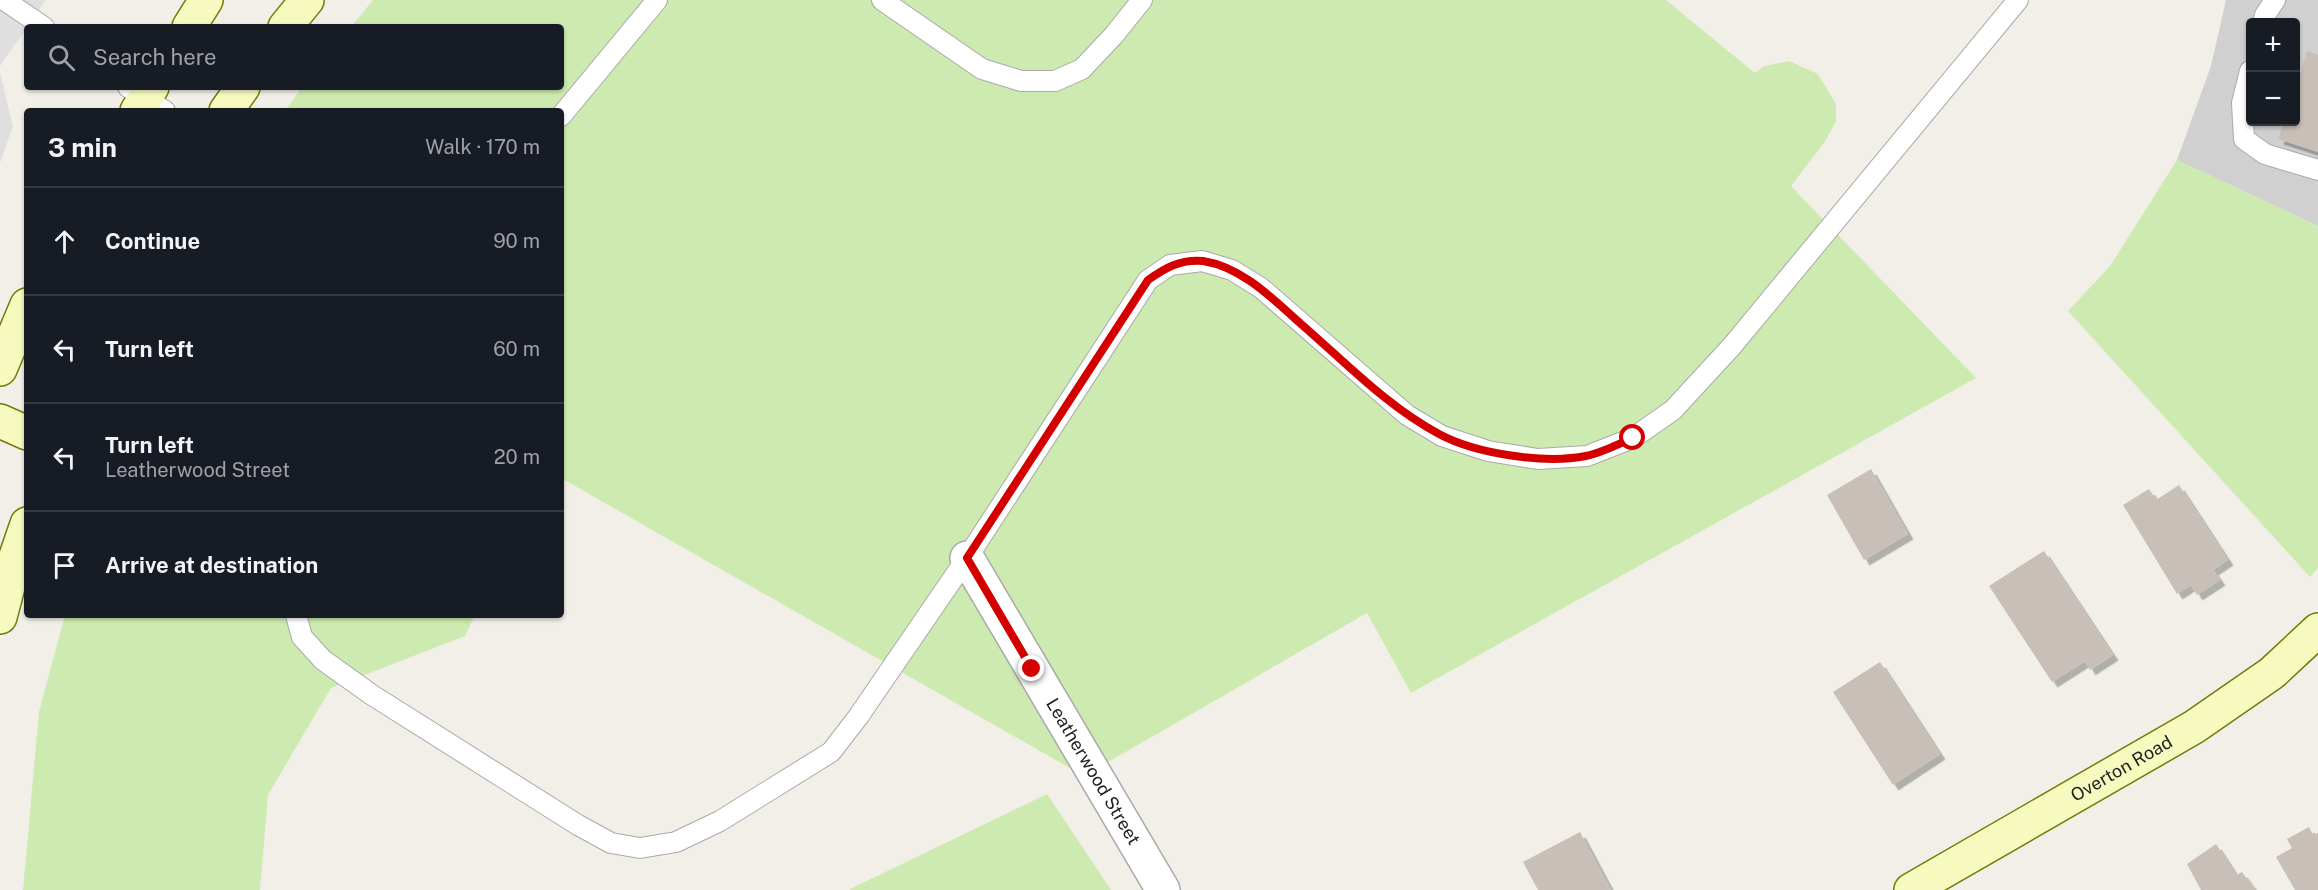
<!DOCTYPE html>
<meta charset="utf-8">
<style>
body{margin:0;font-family:"Public Sans",sans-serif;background:#20242c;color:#f1f3f6}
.controls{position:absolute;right:18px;top:18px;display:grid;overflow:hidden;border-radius:6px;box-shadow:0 2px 4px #0004}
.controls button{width:54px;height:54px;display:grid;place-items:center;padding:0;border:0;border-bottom:2px solid #363941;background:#171b24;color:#f1f3f6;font:30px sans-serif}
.stop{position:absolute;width:18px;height:18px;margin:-14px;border:4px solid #d40000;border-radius:50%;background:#fff}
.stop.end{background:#d40000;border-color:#fff;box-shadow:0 2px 6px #0008}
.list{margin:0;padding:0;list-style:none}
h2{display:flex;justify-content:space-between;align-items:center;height:78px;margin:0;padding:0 24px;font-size:26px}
h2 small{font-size:20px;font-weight:400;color:#9ea1a6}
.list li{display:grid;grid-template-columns:39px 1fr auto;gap:18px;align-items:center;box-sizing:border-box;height:108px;padding:0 24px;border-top:2px solid #363941}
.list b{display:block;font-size:22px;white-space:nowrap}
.list p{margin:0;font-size:20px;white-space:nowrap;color:#9ea1a6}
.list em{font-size:20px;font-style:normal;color:#9ea1a6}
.icon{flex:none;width:33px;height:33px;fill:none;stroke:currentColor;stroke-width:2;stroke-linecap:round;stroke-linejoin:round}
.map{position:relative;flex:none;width:2318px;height:890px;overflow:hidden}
.search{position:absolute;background:#171b24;box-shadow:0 2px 4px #0004;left:24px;top:24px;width:540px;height:66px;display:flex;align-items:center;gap:15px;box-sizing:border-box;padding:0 21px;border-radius:6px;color:#9ea1a6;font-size:22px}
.panel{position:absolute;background:#171b24;box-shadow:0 2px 4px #0004;left:24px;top:108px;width:540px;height:510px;border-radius:6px}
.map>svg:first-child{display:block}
.residential{fill:#e0dfdf}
.religious{fill:#d0d0d0;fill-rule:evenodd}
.grass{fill:#cdebb0}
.building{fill:#c7bfb8;filter:url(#shadow)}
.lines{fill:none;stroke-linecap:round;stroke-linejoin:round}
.lane-casing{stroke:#a9a9a9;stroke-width:22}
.street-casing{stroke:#a9a9a9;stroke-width:36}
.secondary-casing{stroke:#707d05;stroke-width:36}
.lane{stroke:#fff;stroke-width:20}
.street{stroke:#fff;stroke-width:33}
.secondary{stroke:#f7fabf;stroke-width:33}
.route{stroke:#d40000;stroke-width:8}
.labels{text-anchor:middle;stroke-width:5;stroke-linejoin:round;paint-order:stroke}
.street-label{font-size:18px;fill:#222;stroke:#fff}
</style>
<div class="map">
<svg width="2318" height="890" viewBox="0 0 2318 890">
<defs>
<filter id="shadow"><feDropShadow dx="5.5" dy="5.5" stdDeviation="0" flood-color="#0004"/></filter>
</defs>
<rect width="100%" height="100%" fill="#f2efe9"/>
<!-- residential -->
<path class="residential" d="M0,0H46L0,66Z
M0,73L13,126L0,163Z"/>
<!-- religious -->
<path class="religious" d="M2226,0H2318V226L2177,160L2211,66ZM2250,22H2296V122H2250Z"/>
<!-- grass -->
<path class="grass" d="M373,0H1666L1755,73L1764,66L1789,61L1818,74L1836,104V121L1826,140L1791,186L1976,378L1411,693L1367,613L1084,776L561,478V111H285L302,87H561V27H351Z
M2177,160L2318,226V568L2310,577L2068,311L2110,266Z
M65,615H475L465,636L331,688L268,795L260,890H23L39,712Z
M1047,794L1111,890H848Z"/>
<!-- building -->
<path class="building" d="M2307,51L2318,55V152L2278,139L2284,122H2296V86Z
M1871,469L1908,534L1864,560L1827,495Z
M2179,485L2228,560L2213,570L2220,580L2197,595L2191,585L2177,594L2123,505L2149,489L2156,500Z
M2044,551L2113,655L2090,670L2085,661L2052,682L1989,586Z
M1880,662L1940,754L1893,785L1833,692Z
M2309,827L2313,835L2318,833V890H2295L2276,857L2292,848L2287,839Z
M1580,832L1611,890H1538L1523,862Z
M2216,844L2236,875L2242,872L2255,890H2201L2187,864Z"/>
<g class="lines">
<!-- lane casing -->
<g class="lane-casing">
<path id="lane" d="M4,0L44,27
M882,0L982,69L1021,81H1055L1082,69L1114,35L1142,0
M2263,22L2265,15L2275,0
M2250,71L2242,103L2244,139L2265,154L2318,170
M128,87L165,111
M561,116L657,0
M296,615L302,637L323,660L372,695L578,825L611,843L640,848L676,842L720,821L831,752L858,717L967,558L1148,280L1170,265L1202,261L1232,270L1261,288L1407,415L1442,436L1488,451L1538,459L1587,456L1633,438L1673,410L1732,346L2018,0"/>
</g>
<!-- street casing -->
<g class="street-casing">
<g id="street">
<path id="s1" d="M967,558L1163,890"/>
</g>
</g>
<!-- secondary casing -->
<g class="secondary-casing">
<g id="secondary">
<path d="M189,27L206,0"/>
<path d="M285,27L307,0"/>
<path d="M137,111L152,87"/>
<path d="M226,111L243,87"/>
<path d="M0,369L27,305"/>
<path d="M0,421L27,433"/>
<path d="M0,617L16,556L27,524"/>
<path id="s2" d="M1911,890L2194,727L2272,673L2318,630"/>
</g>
</g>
<!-- lane -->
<use href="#lane" class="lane"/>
<!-- street -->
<use href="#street" class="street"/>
<!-- secondary -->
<use href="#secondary" class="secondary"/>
</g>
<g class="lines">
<!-- route -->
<path class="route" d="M1032,669L967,558L1148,280C1165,268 1180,259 1203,261C1242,267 1273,299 1301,324C1345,362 1388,407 1439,434C1476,454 1545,464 1586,456C1602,453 1618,444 1633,438"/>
</g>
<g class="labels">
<!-- street labels -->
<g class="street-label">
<text dy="6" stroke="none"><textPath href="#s2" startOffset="243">Overton Road</textPath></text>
<text dy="6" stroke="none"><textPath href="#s1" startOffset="248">Leatherwood Street</textPath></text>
</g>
</g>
</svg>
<div class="controls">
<button>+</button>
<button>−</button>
</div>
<div class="stop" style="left:1633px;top:438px"></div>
<div class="stop end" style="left:1032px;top:669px"></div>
<div class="search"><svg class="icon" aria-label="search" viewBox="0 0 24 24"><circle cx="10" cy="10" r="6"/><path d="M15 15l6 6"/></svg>Search here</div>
<section class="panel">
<h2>3 min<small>Walk · 170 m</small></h2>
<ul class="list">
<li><svg class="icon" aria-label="ahead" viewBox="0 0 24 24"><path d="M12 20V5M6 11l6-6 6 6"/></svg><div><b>Continue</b></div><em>90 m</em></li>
<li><svg class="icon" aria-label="left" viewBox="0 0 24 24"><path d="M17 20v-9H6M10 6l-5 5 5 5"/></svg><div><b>Turn left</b></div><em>60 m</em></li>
<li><svg class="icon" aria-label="left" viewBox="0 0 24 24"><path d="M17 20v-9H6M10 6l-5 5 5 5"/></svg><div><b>Turn left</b><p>Leatherwood Street</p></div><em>20 m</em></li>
<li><svg class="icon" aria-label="arrive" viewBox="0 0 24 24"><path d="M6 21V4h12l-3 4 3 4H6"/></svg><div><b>Arrive at destination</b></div></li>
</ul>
</section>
</div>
